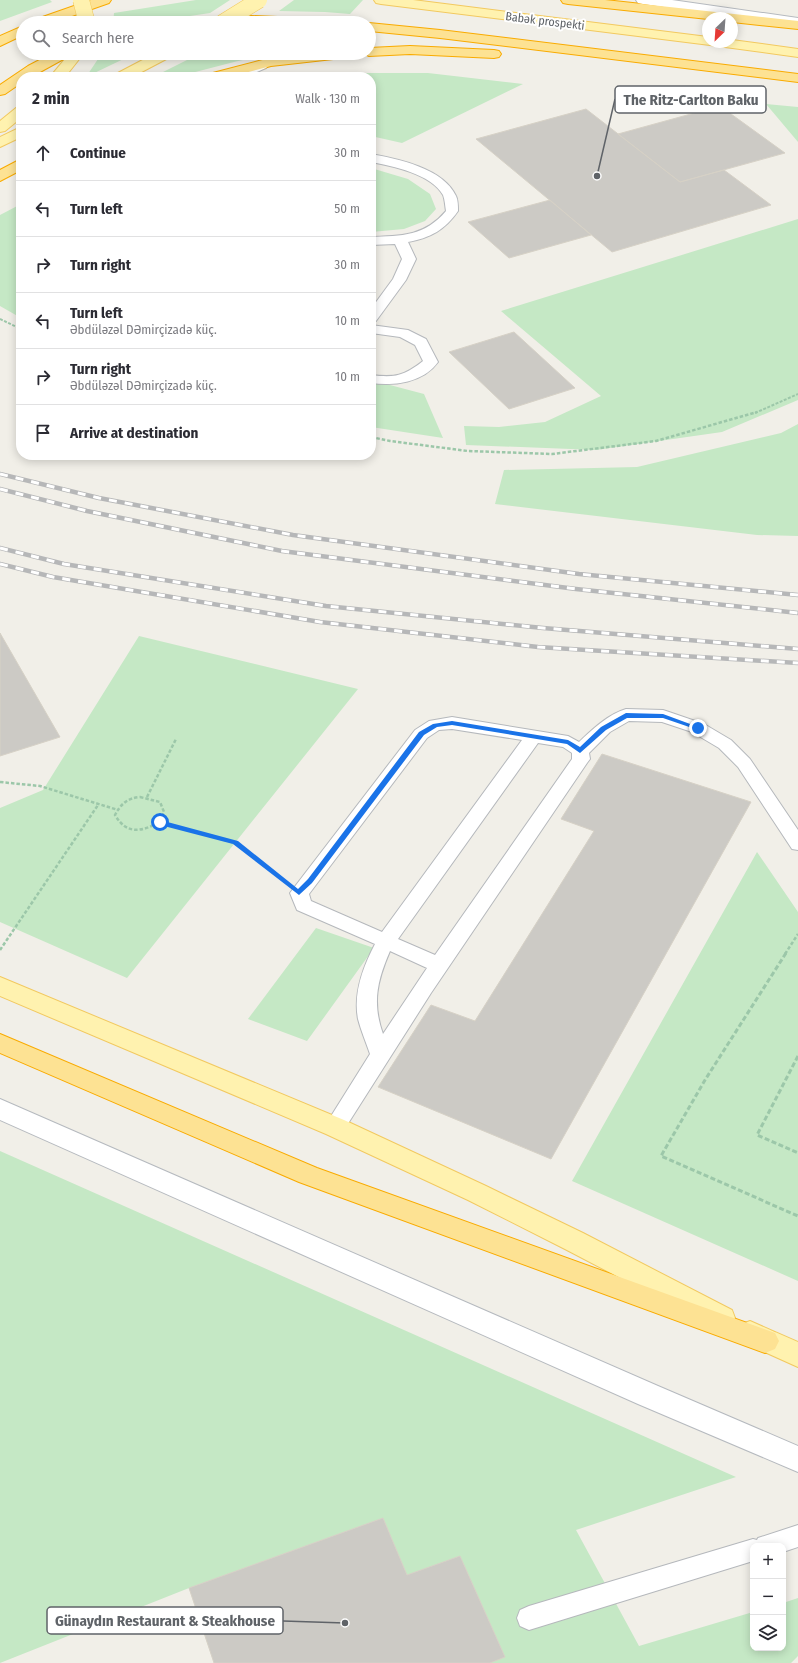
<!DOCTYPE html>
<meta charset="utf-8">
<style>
body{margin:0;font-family:"Fira Sans Condensed",sans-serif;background:#f2f2f3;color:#2b2b33}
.controls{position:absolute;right:12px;bottom:12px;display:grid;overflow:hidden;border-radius:8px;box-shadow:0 2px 10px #0003}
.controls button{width:36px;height:36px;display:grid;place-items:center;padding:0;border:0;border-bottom:1px solid #e1e1e2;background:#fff;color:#2b2b33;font:20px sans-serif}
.compass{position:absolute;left:702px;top:12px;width:36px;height:36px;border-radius:50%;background:#fff;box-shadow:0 2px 10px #0003;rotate:205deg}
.stop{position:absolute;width:12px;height:12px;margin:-9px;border:3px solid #1a73e8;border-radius:50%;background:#fff}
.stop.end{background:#1a73e8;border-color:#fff;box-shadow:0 1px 4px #0008}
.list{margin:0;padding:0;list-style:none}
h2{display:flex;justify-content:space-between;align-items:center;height:52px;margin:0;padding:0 16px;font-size:17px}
h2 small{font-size:13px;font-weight:400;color:#7c7c81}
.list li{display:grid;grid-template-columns:26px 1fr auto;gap:12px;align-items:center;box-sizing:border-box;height:56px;padding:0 16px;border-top:1px solid #e1e1e2}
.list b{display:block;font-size:15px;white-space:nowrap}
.list p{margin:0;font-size:13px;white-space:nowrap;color:#7c7c81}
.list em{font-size:13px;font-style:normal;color:#7c7c81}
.icon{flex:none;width:22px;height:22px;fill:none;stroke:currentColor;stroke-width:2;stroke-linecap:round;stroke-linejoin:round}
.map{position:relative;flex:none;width:798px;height:1663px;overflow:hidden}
.search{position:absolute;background:#fff;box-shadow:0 2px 10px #0003;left:16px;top:16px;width:360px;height:44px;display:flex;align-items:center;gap:10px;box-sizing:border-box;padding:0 14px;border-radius:22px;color:#7c7c81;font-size:15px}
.panel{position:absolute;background:#fff;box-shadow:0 2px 10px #0003;left:16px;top:72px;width:360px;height:388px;border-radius:16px}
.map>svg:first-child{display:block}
.green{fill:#c5e8c5}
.building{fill:#cccac5;stroke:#d6d1c6}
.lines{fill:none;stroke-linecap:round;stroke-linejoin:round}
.lane-casing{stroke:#b5b8bc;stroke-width:2}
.secondary-casing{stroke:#b6babf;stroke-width:2}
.primary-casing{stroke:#f2c960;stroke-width:2}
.highway-casing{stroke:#f9ab00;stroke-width:2}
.path-far2{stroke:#9cc7a9;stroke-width:2;stroke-dasharray:3 1.5;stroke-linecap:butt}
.path-far1{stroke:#9cc7a9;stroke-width:2.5;stroke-dasharray:3.5 2;stroke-linecap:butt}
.path{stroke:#9cc7a9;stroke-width:3;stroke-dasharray:5 2.5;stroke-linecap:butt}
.lane{fill:#fff;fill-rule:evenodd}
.secondary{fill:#fff;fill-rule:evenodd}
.primary{fill:#fff2af;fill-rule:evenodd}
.highway{fill:#fde293;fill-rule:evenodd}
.rail-casing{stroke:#b6b7b8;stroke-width:4.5}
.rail{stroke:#fff;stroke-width:3;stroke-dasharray:8;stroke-linecap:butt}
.primary-bridge-casing{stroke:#f2c960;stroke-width:17;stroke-linecap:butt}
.primary-bridge{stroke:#fff2af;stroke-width:16}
.route{fill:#1a73e8}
.labels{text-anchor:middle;stroke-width:4;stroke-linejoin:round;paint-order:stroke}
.far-street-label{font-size:12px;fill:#5f6368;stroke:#fff}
.leader{fill:none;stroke:#5f6368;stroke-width:1.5}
.callout-dot{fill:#5f6368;stroke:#fff;stroke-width:1.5}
.callout{fill:#fff;stroke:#5f6368;stroke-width:1.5}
.callout-label{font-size:15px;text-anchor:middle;font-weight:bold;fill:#5f6368}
</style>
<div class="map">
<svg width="798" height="1663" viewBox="0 0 798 1663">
<rect width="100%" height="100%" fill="#f1efe8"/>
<!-- green -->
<path class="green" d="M0,0H50L52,2L0,21Z
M196,0H230L210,13L143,23H113L114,13Z
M294,0H363L350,14L325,12L279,11Z
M102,53H136L86,77Z
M201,53H274L234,62L176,77H153Z
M362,73H428L523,84L402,143L371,136V77H326Z
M766,104L798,107V142Z
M371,168L408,179L430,194L436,209L425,221L404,229L371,232Z
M21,204V318L0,306V215Z
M798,219V400L722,432L596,450L466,445L464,426L499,427L545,422L601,396L501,311Z
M371,380L424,394L443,438L371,427Z
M798,424V536L757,535L495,504L504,470L637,467L781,433Z
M139,636L358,689L127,978L0,922V808L43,790Z
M757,852L798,912V1281L572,1181Z
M316,928L374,948L307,1041L248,1019Z
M0,1151L736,1477L576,1530L639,1646L753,1612V1648H783V1603L798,1598V1656L791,1663H490L505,1657L460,1556L407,1575L383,1518L189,1588L0,1663Z"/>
<!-- building -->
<path class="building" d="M720,106L785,153L680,182L618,134Z
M586,109L680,182L724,170L771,205L612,252L476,139Z
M550,200L591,235L509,258L468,222Z
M514,332L575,388L509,409L449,352Z
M0,633L60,737L0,756Z
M602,754L751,802L551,1159L378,1087L431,1005L475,1021L594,831L561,819Z
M383,1518L407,1575L460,1556L505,1657L490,1663H214L189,1588Z"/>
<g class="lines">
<!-- lane casing -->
<g class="lane-casing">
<path id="lane" d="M262,63L266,64L268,66L266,68L245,77H229L231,75Z
M371,154C398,159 443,168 456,196C458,200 458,206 458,211C445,230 430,238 408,242L416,259L406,280L376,321L371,322V309L393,279L402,259L395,244L371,245V237C402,236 425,236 446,211C445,206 445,200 443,195C431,174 393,166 371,162Z
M371,325L408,330L426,339L438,362C423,383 394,386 371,383V375C395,378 404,376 423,361L415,345L400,337L371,333Z
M626,709L663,710L669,712L704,724L731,740L750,759L798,830V850L792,849L738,767L719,748L692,732L662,722L629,721L610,732L589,753L590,759L587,763L431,993L342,1133L335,1135L328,1133L325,1127L328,1121L370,1054C366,1042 361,1031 358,1019C353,993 363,967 375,944L297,910L290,893L303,876L415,730L429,721L452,717L568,736L579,742C593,729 607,715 626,709ZM452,729L522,740L382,932L311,901L309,894L427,738L439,730ZM538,743L563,747L572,753V759L435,955L398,939ZM390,951L427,968L383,1034C372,1003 377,981 390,951Z
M798,1525V1547L783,1552V1546H753V1561L529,1630L520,1626L517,1618L520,1610L529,1606L753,1539L757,1540L758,1538Z"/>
</g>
<!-- secondary casing -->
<g class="secondary-casing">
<path id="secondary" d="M636,0H672L798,18V26L643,4L638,3Z
M0,1099L658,1386L798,1446V1472L638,1404L0,1120Z"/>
</g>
<!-- primary casing -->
<g class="primary-casing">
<path id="primary" d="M374,0H413L708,37V42H732V40L798,49V57L710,45L381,4L376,3Z
M70,53H84L65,77H50Z
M156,53H174L172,56L132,77H114L116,74Z
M21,107V118L5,131L0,132V121L16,108Z
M21,127V137L0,147V137Z
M0,977L344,1120L486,1186L583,1233L732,1310L735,1318L732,1326L722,1330L712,1326L565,1249L468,1200L326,1134L0,996Z
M750,1321L798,1342V1367L740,1341L736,1333L740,1325Z"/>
</g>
<!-- highway casing -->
<g class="highway-casing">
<path id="highway" d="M91,0H111L109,3L52,23H32L34,20Z
M561,0H605L798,21V29L732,22V18H708V19L568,4L563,3Z
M251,16L325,19L330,20L332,23H180L182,20L187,19Z
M368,23H369L440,30L798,74V82L440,38L369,31Z
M23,26V35L0,46V36Z
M410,46L494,50L499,51L501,54L499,57L494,58L410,54L369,56L363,53H369V48Z
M53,53H71L69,56L31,77H21V83L5,94L0,95V85L28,66Z
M313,53H358L356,56L351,57L271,66L230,77H207L209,74L270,58Z
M21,159V170L0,181V170Z
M0,1034L317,1168L775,1333L779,1341L775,1349L765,1353L299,1182L0,1053Z"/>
</g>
<!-- path-far2 -->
<path class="path-far2" d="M0,319L21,329
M755,413L798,394"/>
<!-- path-far1 -->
<path class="path-far1" d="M371,437L390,441L468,451L552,454L656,441L757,412
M0,782L40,786L118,810
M140,797L160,802L164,812L160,822C141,832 127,835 115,815C121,804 127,798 140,797Z
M147,797L176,739
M160,822L235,843L276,874
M0,950L98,805
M785,954L798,934"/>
<!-- path -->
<path class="path" d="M786,953L705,1080L661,1156L798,1216
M798,1056L757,1135L798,1153"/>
<!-- lane -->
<use href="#lane" class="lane"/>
<!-- secondary -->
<use href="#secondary" class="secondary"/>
<!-- primary -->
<use href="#primary" class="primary"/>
<!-- highway -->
<use href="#highway" class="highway"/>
<!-- rail casing -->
<g class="rail-casing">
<path id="rail" d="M0,474L99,498L293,535L579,574L798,595
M0,489L87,511L282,551L576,589L798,613
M0,548L64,564L326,606L543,628L798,649
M0,564L53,577L320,622L538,647L798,663"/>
</g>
<!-- rail -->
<use href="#rail" class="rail"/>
<!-- primary-bridge casing -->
<g class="primary-bridge-casing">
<path id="primary-bridge" d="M81,0L87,23
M222,23L259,0"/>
</g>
<!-- primary-bridge -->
<use href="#primary-bridge" class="primary-bridge"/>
</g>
<!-- route -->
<path class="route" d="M626,713L663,714L701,728L698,730L663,718H627L606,730L580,753L567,744L452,725L437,727L424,735L312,883L299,895L233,844L160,825L157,822L160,820L238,841L298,889L308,879L419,732L433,724L452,721L568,740L580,747L601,727Z"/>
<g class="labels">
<!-- far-street labels -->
<g class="far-street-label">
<text transform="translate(545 21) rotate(7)" y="4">Babək prospekti</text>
</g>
</g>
<!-- callouts -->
<path class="leader" d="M597 176L615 99M345 1623L283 1621"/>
<g class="callout-dot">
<circle cx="597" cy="176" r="4"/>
<circle cx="345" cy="1623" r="4"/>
</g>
<g class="callout">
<rect x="615" y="86" width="151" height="27" rx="4"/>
<rect x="47" y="1607" width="236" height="27" rx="4"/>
</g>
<g class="callout-label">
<text x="691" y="105">The Ritz-Carlton Baku</text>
<text x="165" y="1626">Günaydın Restaurant &amp; Steakhouse</text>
</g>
</svg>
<div class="controls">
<button>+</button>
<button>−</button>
<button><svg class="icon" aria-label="layers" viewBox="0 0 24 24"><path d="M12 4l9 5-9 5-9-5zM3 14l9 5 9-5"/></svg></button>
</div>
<svg class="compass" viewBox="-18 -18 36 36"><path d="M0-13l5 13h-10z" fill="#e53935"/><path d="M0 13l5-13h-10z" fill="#7c7c81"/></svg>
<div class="stop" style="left:160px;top:822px"></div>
<div class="stop end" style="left:698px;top:728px"></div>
<div class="search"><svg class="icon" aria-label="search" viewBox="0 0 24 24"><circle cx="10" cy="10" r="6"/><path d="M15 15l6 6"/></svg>Search here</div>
<section class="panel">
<h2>2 min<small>Walk · 130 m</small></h2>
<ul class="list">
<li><svg class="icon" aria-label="ahead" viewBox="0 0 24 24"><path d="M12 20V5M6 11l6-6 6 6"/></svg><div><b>Continue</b></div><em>30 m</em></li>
<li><svg class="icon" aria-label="left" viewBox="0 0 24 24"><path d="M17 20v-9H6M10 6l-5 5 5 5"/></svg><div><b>Turn left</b></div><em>50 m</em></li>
<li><svg class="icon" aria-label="right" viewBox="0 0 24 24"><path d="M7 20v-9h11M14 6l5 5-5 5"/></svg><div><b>Turn right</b></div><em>30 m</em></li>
<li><svg class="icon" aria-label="left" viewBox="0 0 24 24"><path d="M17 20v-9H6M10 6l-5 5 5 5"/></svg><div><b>Turn left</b><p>Əbdüləzəl DƏmirçizadə küç.</p></div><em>10 m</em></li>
<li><svg class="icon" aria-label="right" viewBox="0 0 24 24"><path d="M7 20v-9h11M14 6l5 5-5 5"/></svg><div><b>Turn right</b><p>Əbdüləzəl DƏmirçizadə küç.</p></div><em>10 m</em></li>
<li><svg class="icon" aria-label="arrive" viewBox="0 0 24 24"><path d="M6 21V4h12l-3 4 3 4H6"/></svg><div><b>Arrive at destination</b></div></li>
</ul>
</section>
</div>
